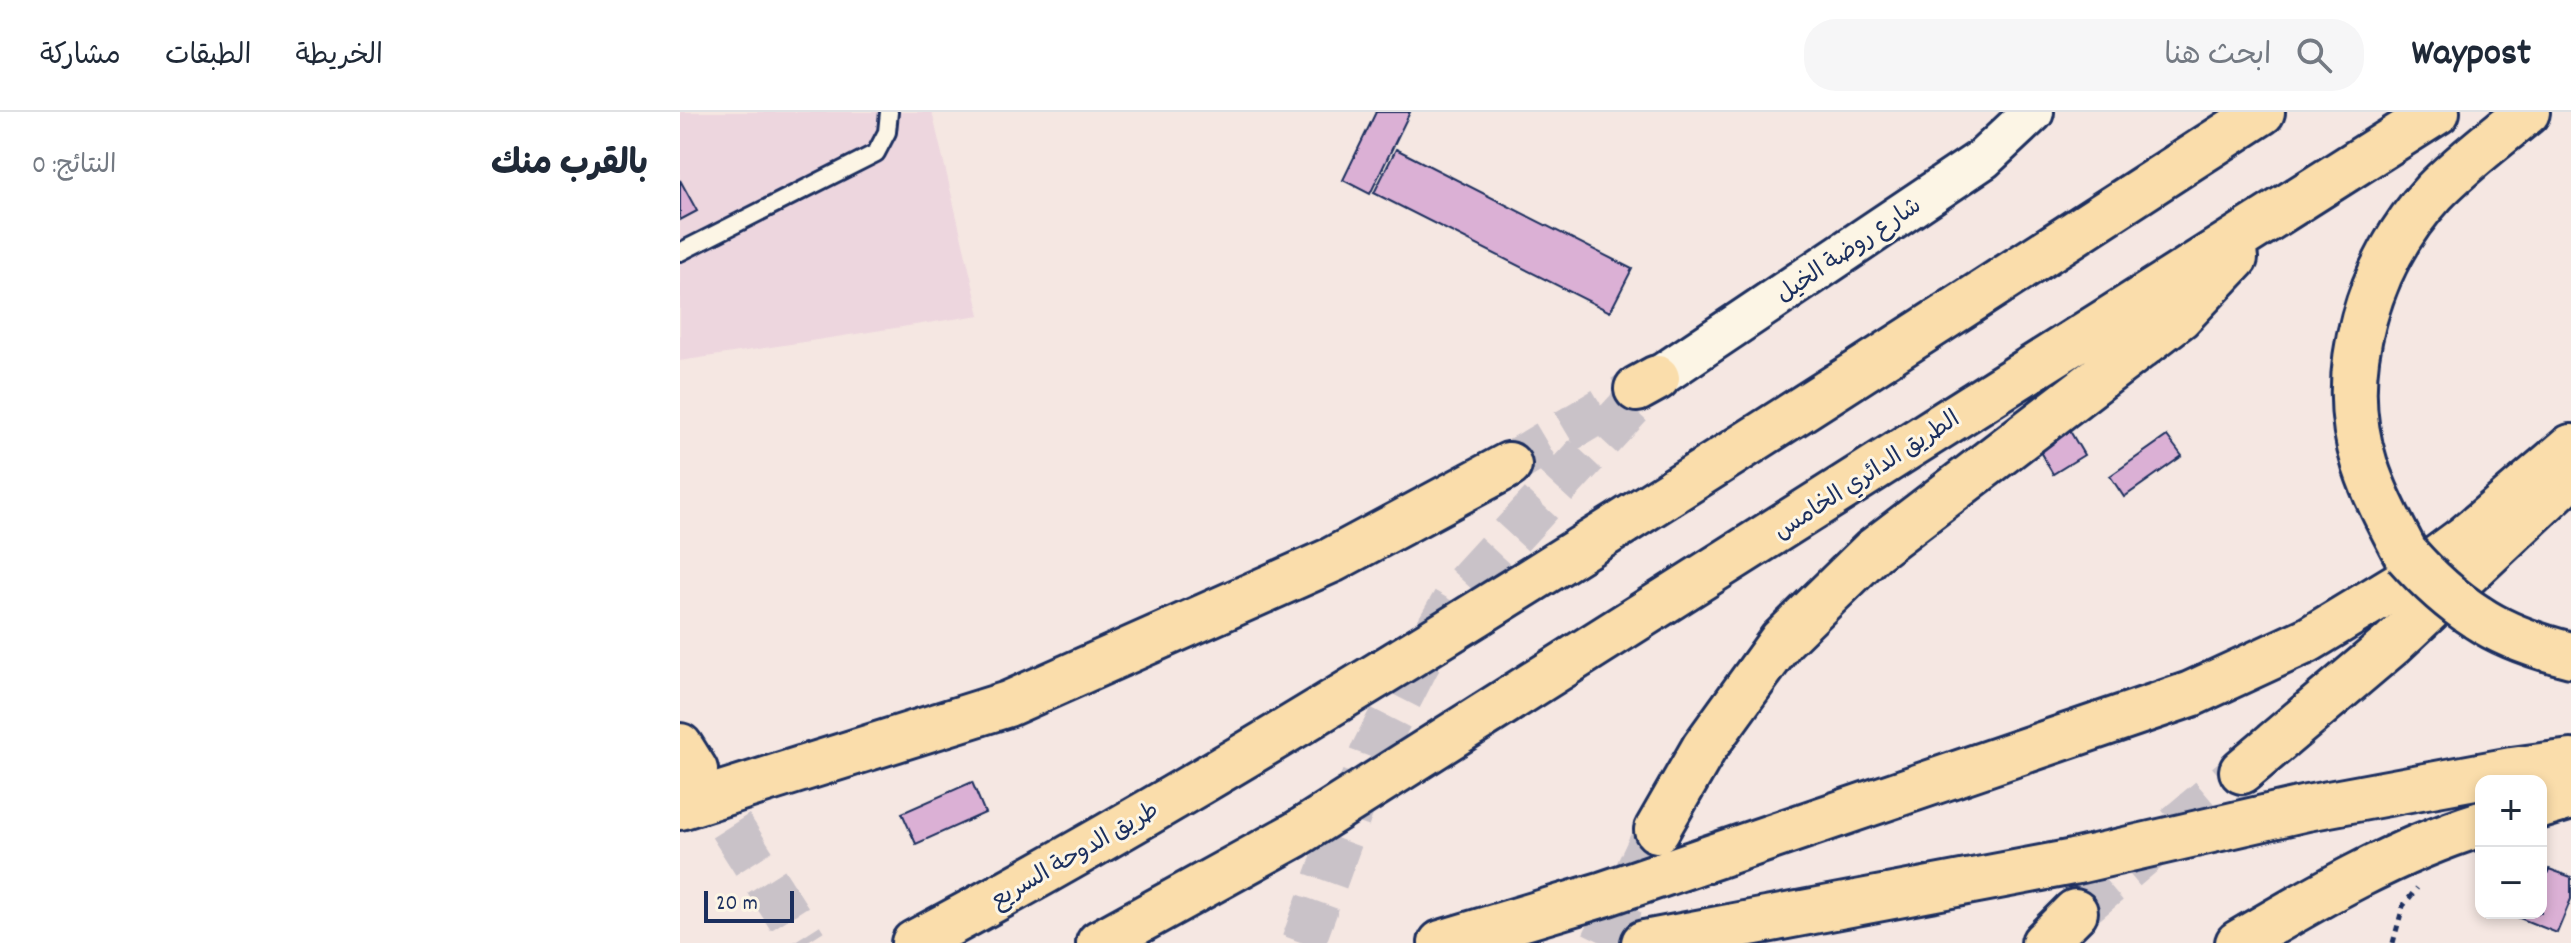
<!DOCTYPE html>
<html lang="ar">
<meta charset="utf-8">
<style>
body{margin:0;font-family:Dekko,"Playpen Sans Arabic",sans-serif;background:#f6f6f7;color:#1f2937;direction:rtl}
.controls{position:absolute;right:24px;bottom:24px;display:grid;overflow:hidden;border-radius:16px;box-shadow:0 4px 12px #0003}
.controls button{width:72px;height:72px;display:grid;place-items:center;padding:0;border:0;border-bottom:2px solid #e0e1e3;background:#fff;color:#1f2937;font:40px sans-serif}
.scale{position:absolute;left:24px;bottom:20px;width:90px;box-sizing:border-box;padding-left:8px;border:4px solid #1b2f5e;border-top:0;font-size:22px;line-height:28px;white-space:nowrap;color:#1b2f5e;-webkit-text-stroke:6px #fcf5e5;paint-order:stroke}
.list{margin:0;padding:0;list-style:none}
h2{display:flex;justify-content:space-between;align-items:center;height:104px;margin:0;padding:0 32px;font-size:34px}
h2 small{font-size:26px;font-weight:400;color:#747a83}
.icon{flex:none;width:44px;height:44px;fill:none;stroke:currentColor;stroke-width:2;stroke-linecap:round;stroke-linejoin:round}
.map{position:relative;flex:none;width:1891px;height:831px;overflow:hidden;direction:ltr}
header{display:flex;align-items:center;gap:48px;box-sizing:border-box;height:112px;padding:0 40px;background:#fff;border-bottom:2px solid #e0e1e3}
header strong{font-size:38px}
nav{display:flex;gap:44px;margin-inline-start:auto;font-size:28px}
.search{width:560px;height:72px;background:#f6f6f7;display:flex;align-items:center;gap:20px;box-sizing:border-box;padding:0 28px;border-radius:32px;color:#747a83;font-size:30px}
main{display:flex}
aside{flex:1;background:#fff}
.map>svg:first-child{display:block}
.built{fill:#edd6de}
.building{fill:#dbb0d5;stroke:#1b2f5e;stroke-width:2}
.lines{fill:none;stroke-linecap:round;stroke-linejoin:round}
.primary-tunnel{stroke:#c9c2c8;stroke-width:44;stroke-dasharray:44 22;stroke-linecap:butt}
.trunk-tunnel{stroke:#c9c2c8;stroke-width:44;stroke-dasharray:44 22;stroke-linecap:butt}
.motorway-tunnel{stroke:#c9c2c8;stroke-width:44;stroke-dasharray:44 22;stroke-linecap:butt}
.service-casing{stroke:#1b2f5e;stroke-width:22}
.tertiary-casing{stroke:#1b2f5e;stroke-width:46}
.primary-casing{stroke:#1b2f5e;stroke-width:50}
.trunk-casing{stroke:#1b2f5e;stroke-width:50}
.motorway-casing{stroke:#1b2f5e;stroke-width:50}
.path{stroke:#1b2f5e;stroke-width:5;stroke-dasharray:6 6;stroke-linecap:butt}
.service{stroke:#fcf5e5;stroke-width:16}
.tertiary{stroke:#fcf5e5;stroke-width:40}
.primary{stroke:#faddab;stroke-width:44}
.trunk{stroke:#faddab;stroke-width:44}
.motorway{stroke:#faddab;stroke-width:44}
.motorway-bridge-casing{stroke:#1b2f5e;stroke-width:50;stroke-linecap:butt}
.motorway-bridge{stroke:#faddab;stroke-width:44}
.labels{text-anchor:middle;stroke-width:6;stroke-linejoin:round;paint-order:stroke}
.street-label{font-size:24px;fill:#1b2f5e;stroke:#fcf5e5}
</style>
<header>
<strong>Waypost</strong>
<div class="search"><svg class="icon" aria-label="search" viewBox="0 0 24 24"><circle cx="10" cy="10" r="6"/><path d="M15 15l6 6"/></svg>ابحث هنا</div>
<nav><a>الخريطة</a><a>الطبقات</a><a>مشاركة</a></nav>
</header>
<main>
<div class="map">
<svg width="1891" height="831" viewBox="0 0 1891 831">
<rect width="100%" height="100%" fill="#f5e7e2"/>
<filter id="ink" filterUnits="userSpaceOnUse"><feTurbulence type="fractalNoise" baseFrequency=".0125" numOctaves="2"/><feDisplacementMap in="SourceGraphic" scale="16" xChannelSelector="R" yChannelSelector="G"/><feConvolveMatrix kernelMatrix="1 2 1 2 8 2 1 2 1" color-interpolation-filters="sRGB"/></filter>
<g filter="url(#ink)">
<!-- built -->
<path class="built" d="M0,0H252L300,203L0,249Z"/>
<!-- building -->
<path class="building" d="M696,0H730L690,82L663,68Z
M716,37L952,157L930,200L694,81Z
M0,68L17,99L0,108Z
M1390,319L1404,343L1373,362L1359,338Z
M1487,324L1502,344L1444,385L1430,364Z
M292,670L305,701L236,732L222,701Z
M1869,757L1891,765V787L1877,821L1837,805L1839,801H1861V779Z"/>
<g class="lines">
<!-- primary-tunnel -->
<path class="primary-tunnel" d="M623,831L692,641L737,553L780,479L960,284"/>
<!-- trunk-tunnel -->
<path class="trunk-tunnel" d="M1395,800L1562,659"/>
<!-- motorway-tunnel -->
<path class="motorway-tunnel" d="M829,353L957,277
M15,658L125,831
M923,831L977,718"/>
<!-- service casing -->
<g class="service-casing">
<path id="service" d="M0,140L196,41L207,20L209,0"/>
</g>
<!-- tertiary casing -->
<g class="tertiary-casing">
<path id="tertiary" d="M977,266L1303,47L1353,0"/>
</g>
<!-- primary casing -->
<g class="primary-casing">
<path id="primary" d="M1861,694L1891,685
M1558,831C1636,785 1714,739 1801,712"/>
</g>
<!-- trunk casing -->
<g class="trunk-casing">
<path id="trunk" d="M1562,659L1712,532L1891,364
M1364,831L1395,800"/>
</g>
<!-- motorway casing -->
<g class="motorway-casing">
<path id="motorway" d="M957,277L977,266
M1726,442C1711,413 1695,384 1685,353C1655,259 1689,150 1754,80C1782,51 1816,26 1847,0
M1797,505C1825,524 1859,535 1891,543
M0,634L15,658
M0,695L328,592L652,448L829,353
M977,718L1024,636L1102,528L1193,439L1499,205L1555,146
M234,831C426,729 613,616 797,502C1061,338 1321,169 1582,0
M419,831L615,723L1757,0
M761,831L924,782L1511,582L1628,528L1735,463L1786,425L1891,335
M964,831L1393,750L1627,696L1832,658L1891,650"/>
</g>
<!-- path -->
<path class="path" d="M1713,831L1723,794L1737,776"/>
<!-- service -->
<use href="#service" class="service"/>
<!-- tertiary -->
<use href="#tertiary" class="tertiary"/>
<!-- primary -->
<use href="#primary" class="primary"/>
<!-- trunk -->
<use href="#trunk" class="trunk"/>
<!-- motorway -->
<use href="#motorway" class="motorway"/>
<!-- motorway-bridge casing -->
<g class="motorway-bridge-casing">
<path id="motorway-bridge" d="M1726,442C1748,467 1769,487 1797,505"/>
</g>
<!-- motorway-bridge -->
<use href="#motorway-bridge" class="motorway-bridge"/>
</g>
</g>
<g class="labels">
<!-- street labels -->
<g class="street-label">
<text transform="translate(1168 137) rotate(-34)" y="8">شارع روضة الخيل</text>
<text transform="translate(1186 362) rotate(-33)" y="8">الطريق الدائري الخامس</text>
<text transform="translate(394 742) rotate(-30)" y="8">طريق الدوحة السريع</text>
</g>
</g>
</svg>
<div class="controls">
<button>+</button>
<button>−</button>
</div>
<div class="scale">20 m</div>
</div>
<aside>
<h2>بالقرب منك<small>النتائج: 0</small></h2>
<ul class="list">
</ul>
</aside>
</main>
